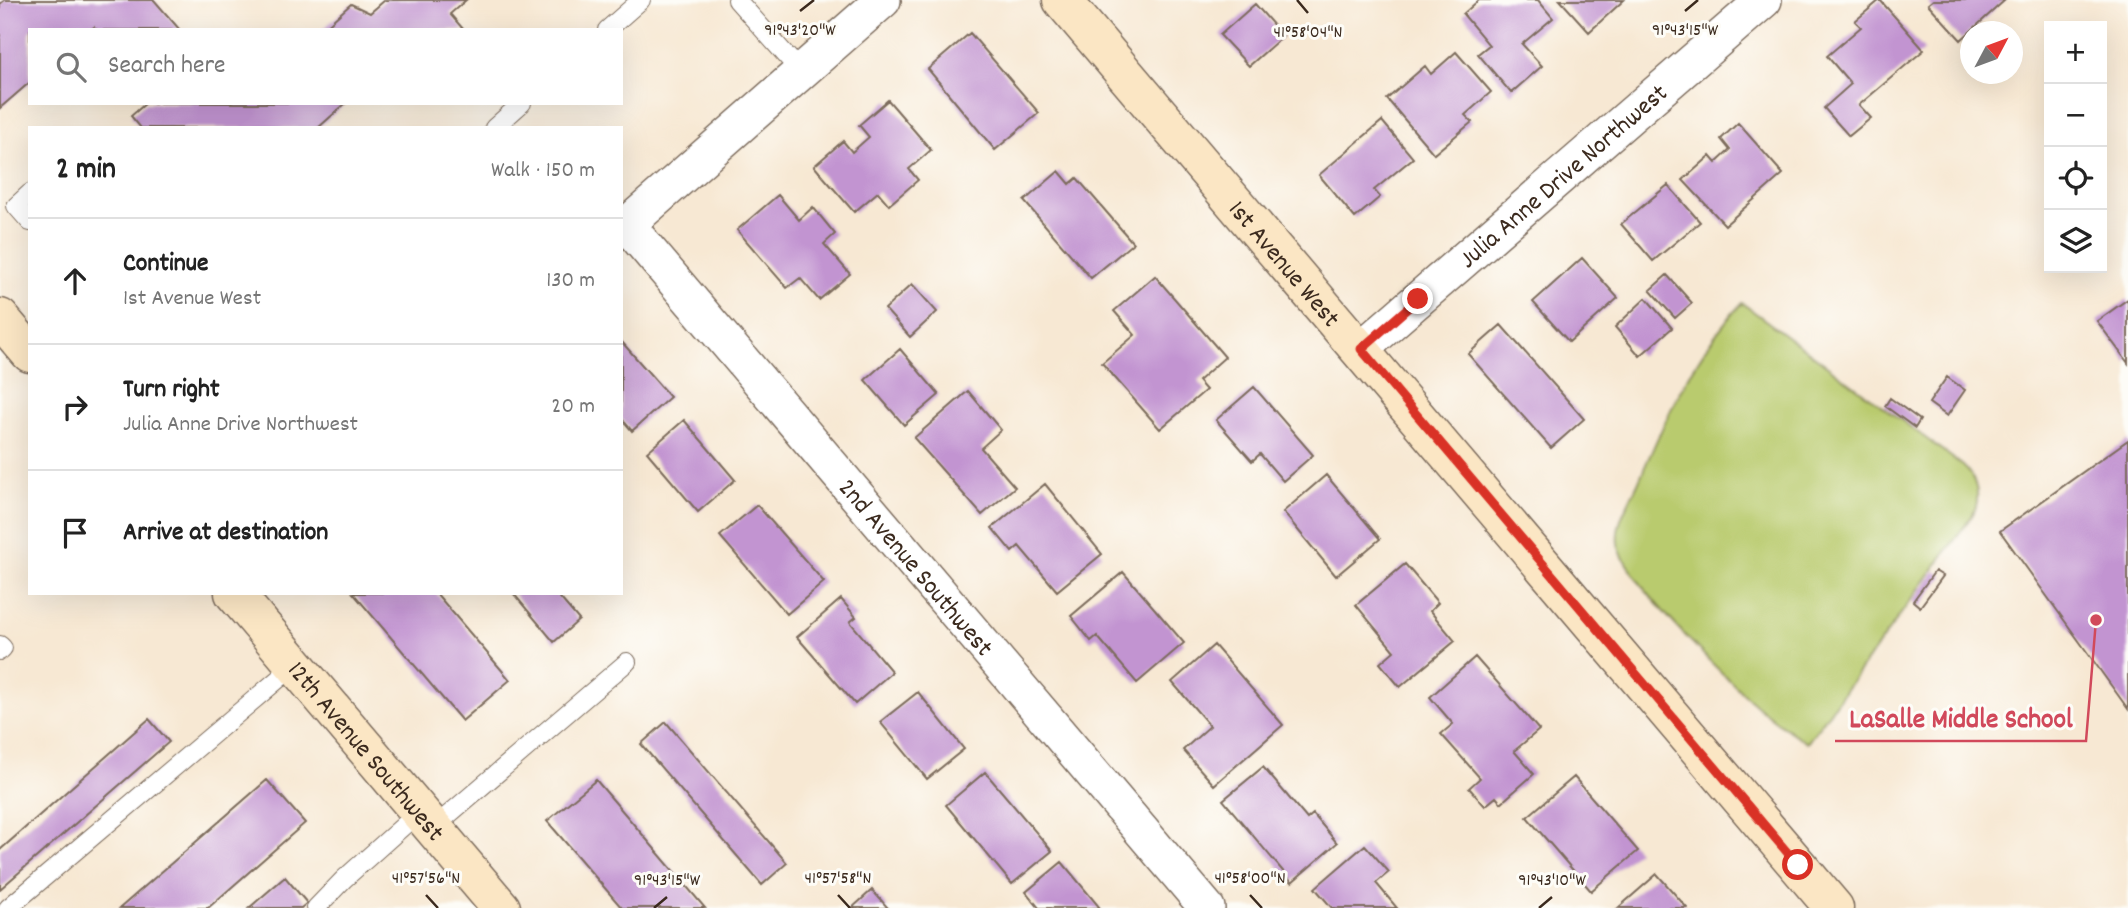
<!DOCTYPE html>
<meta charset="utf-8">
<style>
body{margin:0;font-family:Dekko,sans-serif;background:#f6f6f6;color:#222}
.controls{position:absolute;right:21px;top:21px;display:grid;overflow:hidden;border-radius:0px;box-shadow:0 7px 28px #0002}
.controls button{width:63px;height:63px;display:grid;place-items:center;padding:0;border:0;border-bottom:2px solid #e0e0e0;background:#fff;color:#222;font:35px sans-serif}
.compass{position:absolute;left:1960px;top:21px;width:63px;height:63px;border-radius:50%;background:#fff;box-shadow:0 7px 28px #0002;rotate:49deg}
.stop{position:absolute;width:21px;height:21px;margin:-16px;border:5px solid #d93025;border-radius:50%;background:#fff}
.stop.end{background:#d93025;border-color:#fff;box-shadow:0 2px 7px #0008}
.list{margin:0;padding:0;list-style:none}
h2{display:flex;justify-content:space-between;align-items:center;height:91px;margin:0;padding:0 28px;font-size:30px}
h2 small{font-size:23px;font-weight:400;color:#767676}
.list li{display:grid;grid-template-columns:46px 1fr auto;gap:21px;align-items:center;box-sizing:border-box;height:126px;padding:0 28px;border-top:2px solid #e0e0e0}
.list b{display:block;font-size:26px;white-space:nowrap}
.list p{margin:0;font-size:23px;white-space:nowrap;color:#767676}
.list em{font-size:23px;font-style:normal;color:#767676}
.icon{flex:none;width:38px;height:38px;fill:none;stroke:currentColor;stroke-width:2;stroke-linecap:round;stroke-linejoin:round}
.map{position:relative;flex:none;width:2128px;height:908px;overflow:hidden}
.search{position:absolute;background:#fff;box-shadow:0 7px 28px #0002;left:28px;top:28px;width:595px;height:77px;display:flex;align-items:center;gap:18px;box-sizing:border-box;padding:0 24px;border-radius:0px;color:#767676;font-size:26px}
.panel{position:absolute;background:#fff;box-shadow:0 7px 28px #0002;left:28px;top:126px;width:595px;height:469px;border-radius:0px}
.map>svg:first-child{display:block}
.green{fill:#b9cb6e;stroke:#7a7a46;stroke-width:2}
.building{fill:#c294d1}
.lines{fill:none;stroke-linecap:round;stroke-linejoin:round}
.lane-casing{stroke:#7d6c5d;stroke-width:20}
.street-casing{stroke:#7d6c5d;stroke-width:38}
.secondary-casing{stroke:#7d6c5d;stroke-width:41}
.lane{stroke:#fff;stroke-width:18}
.street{stroke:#fff;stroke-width:35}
.secondary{stroke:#fbe6c4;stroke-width:38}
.route{stroke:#d93025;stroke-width:9}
.ticks{fill:none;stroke:#3b2a1e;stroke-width:2.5}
.labels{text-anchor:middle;stroke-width:6;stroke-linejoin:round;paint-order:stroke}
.street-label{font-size:26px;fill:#3b2a1e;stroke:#fdfcf7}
.ticks-label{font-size:18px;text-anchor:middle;fill:#3b2a1e;stroke:#fdfcf7;stroke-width:6;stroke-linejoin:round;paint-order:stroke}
.leader{fill:none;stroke:#d1495b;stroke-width:2.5}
.callout-dot{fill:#d1495b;stroke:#fdfcf7;stroke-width:2.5}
.callout-label{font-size:28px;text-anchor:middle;font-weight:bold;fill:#d1495b;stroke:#fdfcf7;stroke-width:6;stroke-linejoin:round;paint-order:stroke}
</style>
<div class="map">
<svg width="2128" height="908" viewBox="0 0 2128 908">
<rect width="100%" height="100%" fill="#fdfcf7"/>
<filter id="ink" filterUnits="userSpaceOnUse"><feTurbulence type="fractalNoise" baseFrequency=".0143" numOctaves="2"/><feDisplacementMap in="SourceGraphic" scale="14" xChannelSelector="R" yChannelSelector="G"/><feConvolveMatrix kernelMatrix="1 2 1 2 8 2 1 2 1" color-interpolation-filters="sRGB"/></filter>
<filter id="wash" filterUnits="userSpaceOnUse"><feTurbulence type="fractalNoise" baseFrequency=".00686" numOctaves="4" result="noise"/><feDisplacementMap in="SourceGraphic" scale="28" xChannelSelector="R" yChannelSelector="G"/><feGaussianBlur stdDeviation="1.57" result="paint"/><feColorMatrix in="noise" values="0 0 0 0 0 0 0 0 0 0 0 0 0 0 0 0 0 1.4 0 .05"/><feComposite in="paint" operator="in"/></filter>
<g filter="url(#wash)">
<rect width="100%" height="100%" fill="#f7e8d3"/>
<!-- green -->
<path class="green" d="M1742,303L1962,465C1977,478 1982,498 1972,516L1807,743C1794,734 1780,725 1768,715C1736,690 1623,579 1618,543C1615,523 1630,501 1638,483C1665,419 1694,354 1742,303Z"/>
<g id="blocks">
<!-- building -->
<path class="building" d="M5,0H154L180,30H97L94,27L90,30H30V82L0,108V4Z
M385,0H466L450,14L464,30H322L351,4L370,13Z
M1479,0H1538L1553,18L1522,44L1542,66L1511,93L1478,54L1489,45L1463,14Z
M1560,0H1624L1589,32Z
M1880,0L1924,50L1859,105L1871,118L1849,136L1824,108L1851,84L1827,56L1861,27L1855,21Z
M1933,0H2005L1961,40L1928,4Z
M1255,4L1283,36L1249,66L1220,35Z
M970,33L1039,113L995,150L928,69Z
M1456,52L1491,92L1465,115L1472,122L1434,154L1387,99L1425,66L1431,74Z
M888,100L931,150L909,169L918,180L889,205L878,192L854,212L814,166L843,141L852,152L869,137L859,125Z
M146,103H346L318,128H141L131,116Z
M1382,121L1413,158L1374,190L1380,197L1355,218L1319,175Z
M1738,123L1783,174L1725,225L1683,180L1710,156L1716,163L1730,150L1721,139Z
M1059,171L1070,184L1077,178L1133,243L1091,278L1024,201Z
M1668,185L1700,222L1653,261L1621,224Z
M778,195L799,220L813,207L835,234L824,244L850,274L819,300L800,278L787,288L737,230Z
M1582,258L1618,298L1569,342L1533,302Z
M1667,275L1692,303L1675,318L1650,290Z
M1155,276L1225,357L1198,381L1206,390L1160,429L1102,363L1135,335L1114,311Z
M912,284L937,312L910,337L885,309Z
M1646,298L1672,328L1640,356L1615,327Z
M2128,299V363L2097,321Z
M1501,325L1584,419L1551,448L1468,354Z
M621,341L670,397L632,431L621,418Z
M900,349L939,395L904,425L865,380Z
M1947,377L1965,390L1947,416L1929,403Z
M1254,387L1313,455L1283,481L1260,454L1252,461L1216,420Z
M968,391L1001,430L981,448L1015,487L982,515L914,438Z
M1890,398L1920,420L1915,428L1885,406Z
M684,420L735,480L698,512L647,452Z
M2128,440V709L2000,531Z
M1326,475L1380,539L1336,576L1283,512Z
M1045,484L1102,554L1057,591L1019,546L1012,552L992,528Z
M757,505L824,582L787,614L720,536Z
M1405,564L1438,603L1430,611L1455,641L1400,687L1380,663L1394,651L1356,605Z
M1935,571L1943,576L1920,607L1913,601Z
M1123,572L1184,643L1137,683L1097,636L1091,641L1071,616Z
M353,593H436L510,680L462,721Z
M513,593H556L579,620L554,642Z
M841,599L856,617L850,622L892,672L855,704L797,637Z
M1214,645L1283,725L1214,785L1183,750L1210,726L1172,682Z
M1475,657L1539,730L1514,751L1534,774L1501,803L1496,797L1485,806L1469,788L1480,778L1441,734L1453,724L1430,697Z
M918,692L964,749L927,779L880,722Z
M149,719L169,742L0,889V850Z
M666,722L787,863L762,885L641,744Z
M1263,767L1307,819L1313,814L1337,843L1292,882L1223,800Z
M985,772L1052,851L1012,884L946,805Z
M1574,777L1638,851L1591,891L1527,817Z
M267,780L305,823L208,908H120Z
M596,780L705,908H622L547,821Z
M1365,845L1389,872L1376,883L1397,908H1332L1315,888Z
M1062,862L1100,908H1039L1026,892Z
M1657,874L1687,908H1618Z
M285,877L307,903L301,908H249Z
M872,890L888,908H852Z"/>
</g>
</g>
<g filter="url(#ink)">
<use href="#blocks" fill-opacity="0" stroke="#7d6c5d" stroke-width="2"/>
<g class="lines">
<!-- lane casing -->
<g class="lane-casing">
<path id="lane" d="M737,0L801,72
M607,30L641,0
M494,128L522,103
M30,193L16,206L30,222
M0,645L3,648L0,651
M433,828L627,662
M8,908L295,665
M316,908L344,879L419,812"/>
</g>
<!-- street casing -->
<g class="street-casing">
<g id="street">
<path id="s1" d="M627,225L1207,908"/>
<path d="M621,230L883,0"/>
<path id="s2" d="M1361,349L1764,0"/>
</g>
</g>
<!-- secondary casing -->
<g class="secondary-casing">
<g id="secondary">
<path id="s3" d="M1062,0L1834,908"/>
<path d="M0,318L30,353"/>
<path id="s4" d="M234,593L501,908"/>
</g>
</g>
<!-- lane -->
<use href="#lane" class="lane"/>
<!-- street -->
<use href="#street" class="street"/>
<!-- secondary -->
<use href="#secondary" class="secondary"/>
</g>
</g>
<g class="lines" filter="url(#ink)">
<!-- route -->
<path class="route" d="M1418,299L1361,349L1798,865"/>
</g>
<!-- ticks -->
<path class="ticks" d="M1297,0L1308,13M800,11L814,0M1685,11L1698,0M426,895L438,908M838,895L850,908M1250,895L1262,908M654,908L667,897M1539,908L1552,897"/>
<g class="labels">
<!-- street labels -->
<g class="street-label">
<text dy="9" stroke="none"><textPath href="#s2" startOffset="266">Julia Anne Drive Northwest</textPath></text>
<text dy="9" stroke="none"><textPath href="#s3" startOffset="345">1st Avenue West</textPath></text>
<text dy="9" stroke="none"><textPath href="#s1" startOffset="448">2nd Avenue Southwest</textPath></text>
<text dy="9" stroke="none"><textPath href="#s4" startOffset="206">12th Avenue Southwest</textPath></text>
</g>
</g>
<g class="ticks-label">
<text x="800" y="35">91°43'20"W</text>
<text x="1685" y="35">91°43'15"W</text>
<text x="1308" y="37">41°58'04"N</text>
<text x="426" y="883">41°57'56"N</text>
<text x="838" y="883">41°57'58"N</text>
<text x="1250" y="883">41°58'00"N</text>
<text x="667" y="885">91°43'15"W</text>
<text x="1552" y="885">91°43'10"W</text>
</g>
<!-- callouts -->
<path class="leader" d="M2096 620L2086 741H1835"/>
<circle class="callout-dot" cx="2096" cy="620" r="7"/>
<g class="callout-label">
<text x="1961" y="727">LaSalle Middle School</text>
</g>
</svg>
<div class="controls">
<button>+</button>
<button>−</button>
<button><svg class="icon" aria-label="locate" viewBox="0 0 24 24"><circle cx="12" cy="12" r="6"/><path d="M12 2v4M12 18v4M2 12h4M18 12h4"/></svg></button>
<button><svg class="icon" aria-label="layers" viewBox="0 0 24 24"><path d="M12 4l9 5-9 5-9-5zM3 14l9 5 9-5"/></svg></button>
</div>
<svg class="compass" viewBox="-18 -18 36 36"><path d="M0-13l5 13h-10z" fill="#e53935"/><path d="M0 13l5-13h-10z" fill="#767676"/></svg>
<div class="stop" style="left:1798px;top:865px"></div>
<div class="stop end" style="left:1418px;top:299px"></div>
<div class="search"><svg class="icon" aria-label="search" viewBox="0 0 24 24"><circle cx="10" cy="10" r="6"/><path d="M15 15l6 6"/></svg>Search here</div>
<section class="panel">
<h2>2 min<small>Walk · 150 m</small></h2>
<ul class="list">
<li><svg class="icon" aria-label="ahead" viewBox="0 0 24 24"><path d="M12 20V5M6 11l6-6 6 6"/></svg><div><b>Continue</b><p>1st Avenue West</p></div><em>130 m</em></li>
<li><svg class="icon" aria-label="right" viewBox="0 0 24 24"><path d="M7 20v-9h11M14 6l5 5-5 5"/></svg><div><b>Turn right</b><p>Julia Anne Drive Northwest</p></div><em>20 m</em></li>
<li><svg class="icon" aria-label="arrive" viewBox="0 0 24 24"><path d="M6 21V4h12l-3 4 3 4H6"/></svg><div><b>Arrive at destination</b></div></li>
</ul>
</section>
</div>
